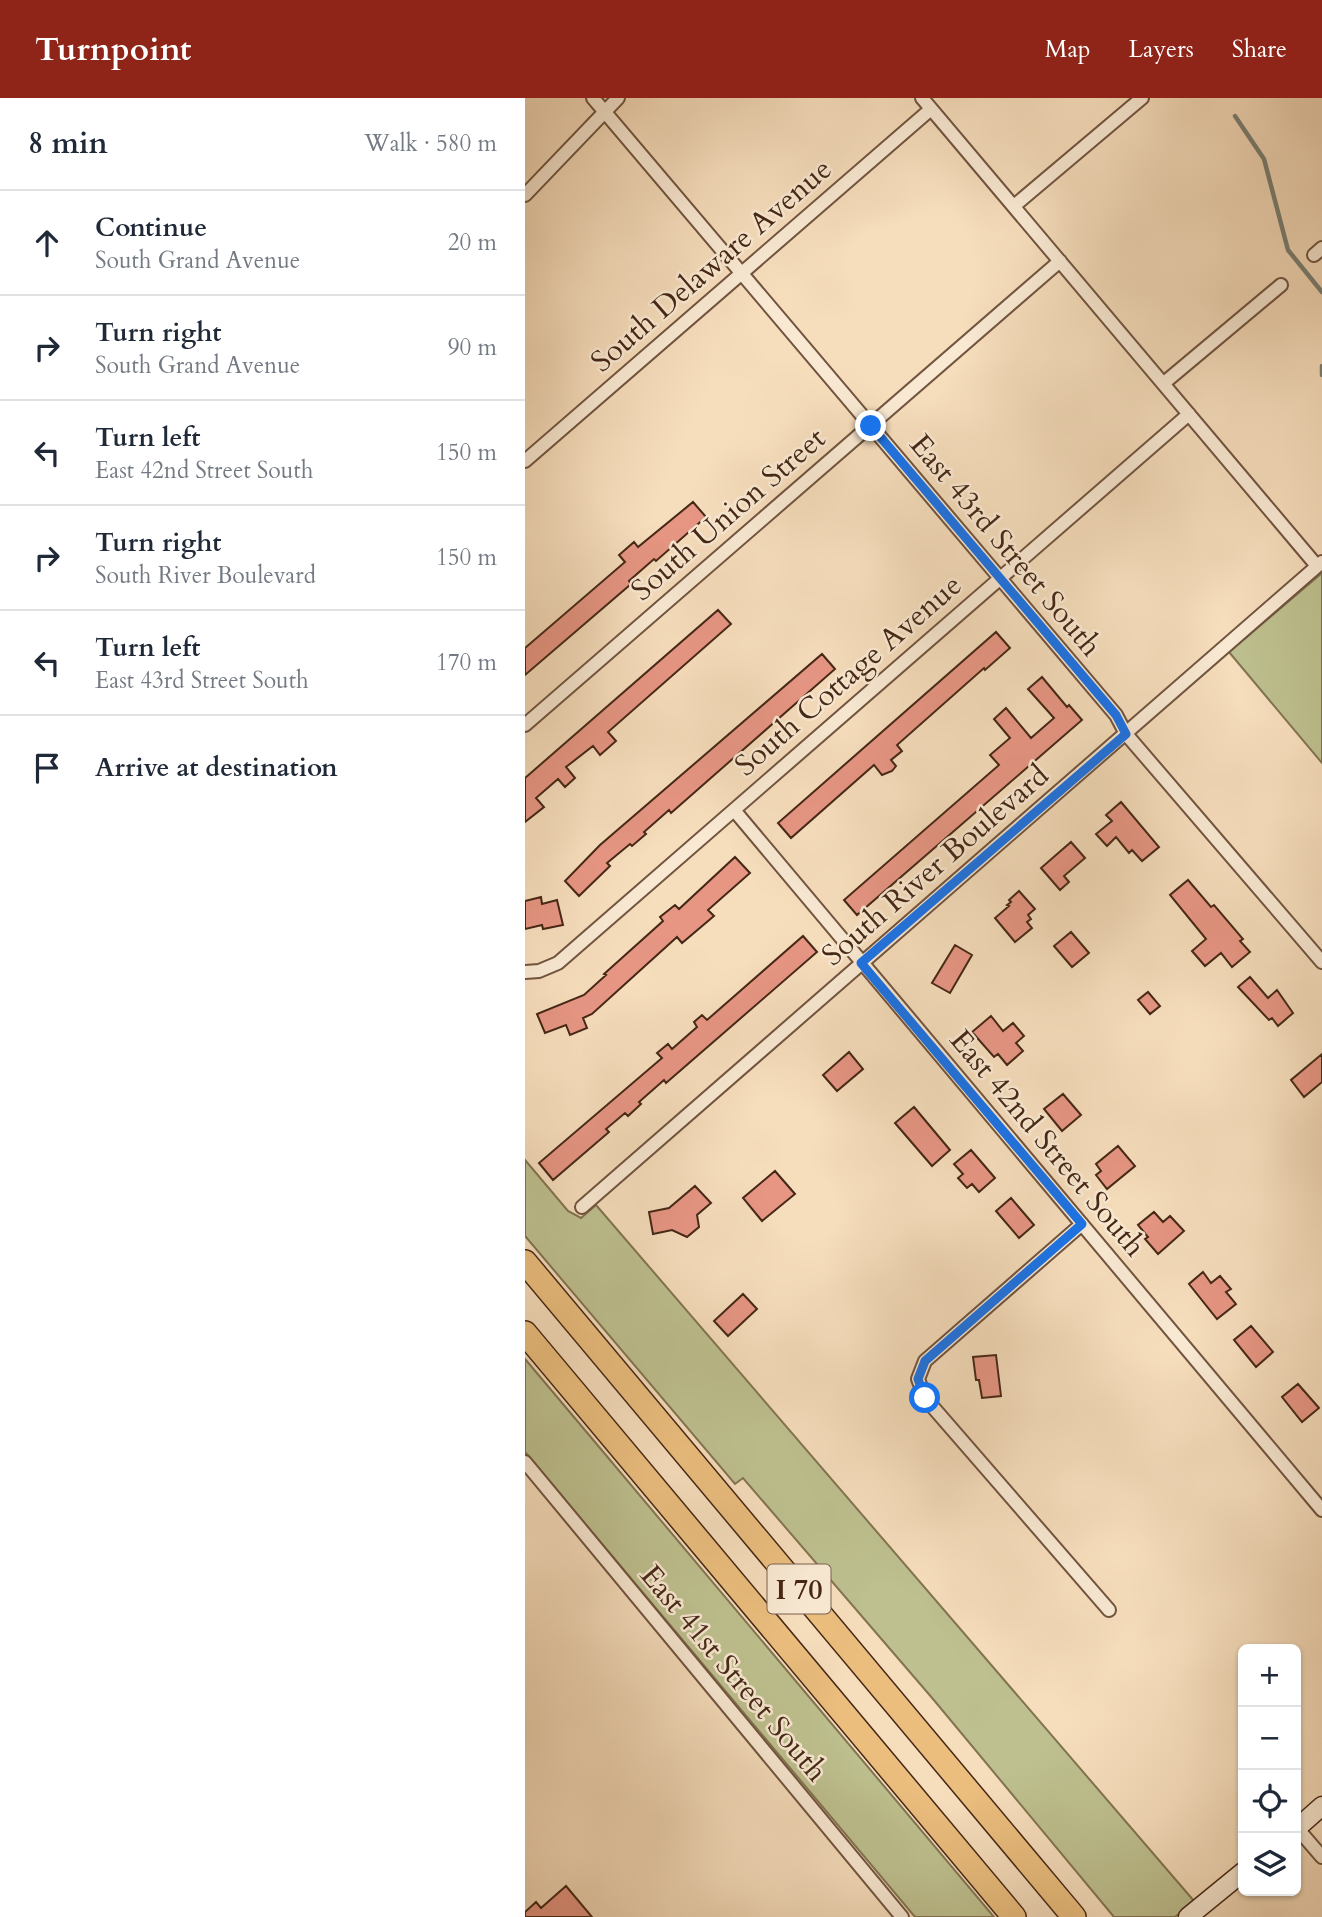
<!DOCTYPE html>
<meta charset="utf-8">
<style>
body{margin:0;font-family:Cardo,serif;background:#f2f2f3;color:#1f2937}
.controls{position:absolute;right:21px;bottom:21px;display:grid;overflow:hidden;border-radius:10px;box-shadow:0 2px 5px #0004}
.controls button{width:63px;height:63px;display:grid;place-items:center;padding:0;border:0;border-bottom:2px solid #e0e1e3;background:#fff;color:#1f2937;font:35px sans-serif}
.stop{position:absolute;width:21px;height:21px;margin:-16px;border:5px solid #1a73e8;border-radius:50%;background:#fff}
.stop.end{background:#1a73e8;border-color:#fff;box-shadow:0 2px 7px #0008}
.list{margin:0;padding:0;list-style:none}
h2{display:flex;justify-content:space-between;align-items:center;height:91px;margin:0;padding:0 28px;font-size:30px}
h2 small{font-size:23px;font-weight:400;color:#747a83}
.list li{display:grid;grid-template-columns:46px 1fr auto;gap:21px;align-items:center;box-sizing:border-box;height:105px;padding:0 28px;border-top:2px solid #e0e1e3}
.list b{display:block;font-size:26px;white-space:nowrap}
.list p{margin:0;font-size:23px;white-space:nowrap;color:#747a83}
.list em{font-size:23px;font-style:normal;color:#747a83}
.icon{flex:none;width:38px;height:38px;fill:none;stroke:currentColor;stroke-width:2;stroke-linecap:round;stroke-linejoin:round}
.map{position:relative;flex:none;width:797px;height:1819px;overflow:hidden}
header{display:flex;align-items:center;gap:42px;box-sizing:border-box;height:98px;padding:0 35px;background:#8f2418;color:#fff}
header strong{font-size:33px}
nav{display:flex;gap:38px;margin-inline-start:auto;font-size:24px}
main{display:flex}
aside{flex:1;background:#fff}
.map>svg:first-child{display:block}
.green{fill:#bec08f;stroke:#827452;stroke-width:2}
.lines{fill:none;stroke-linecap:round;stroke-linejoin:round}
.stream{stroke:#7a8075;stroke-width:4.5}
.building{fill:#e79684;stroke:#452715;stroke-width:2}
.street-casing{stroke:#71543f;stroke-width:16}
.secondary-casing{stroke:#452715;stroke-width:21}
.highway-casing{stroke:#452715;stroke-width:26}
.street{stroke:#f9e9d3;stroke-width:12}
.secondary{stroke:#f9e9d3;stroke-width:18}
.highway{stroke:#ebbe7e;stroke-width:23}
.route{stroke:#1a73e8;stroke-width:9}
.labels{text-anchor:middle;stroke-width:5;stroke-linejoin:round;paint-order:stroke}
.shield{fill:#f9e9d3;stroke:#7b614e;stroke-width:2}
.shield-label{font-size:28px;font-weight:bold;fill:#452715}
.street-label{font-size:30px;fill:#452715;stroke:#f9e9d3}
</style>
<header>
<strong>Turnpoint</strong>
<nav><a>Map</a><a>Layers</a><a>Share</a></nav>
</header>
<main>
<aside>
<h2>8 min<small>Walk · 580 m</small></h2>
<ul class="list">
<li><svg class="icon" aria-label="ahead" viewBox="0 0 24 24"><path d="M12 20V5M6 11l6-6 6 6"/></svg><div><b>Continue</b><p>South Grand Avenue</p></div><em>20 m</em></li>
<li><svg class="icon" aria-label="right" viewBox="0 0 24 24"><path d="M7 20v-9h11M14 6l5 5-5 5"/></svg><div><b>Turn right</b><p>South Grand Avenue</p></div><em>90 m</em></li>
<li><svg class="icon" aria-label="left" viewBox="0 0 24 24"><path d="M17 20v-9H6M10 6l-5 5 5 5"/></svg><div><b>Turn left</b><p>East 42nd Street South</p></div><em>150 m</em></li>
<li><svg class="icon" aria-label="right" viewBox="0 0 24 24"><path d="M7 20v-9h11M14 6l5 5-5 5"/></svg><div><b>Turn right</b><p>South River Boulevard</p></div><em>150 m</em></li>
<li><svg class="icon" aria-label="left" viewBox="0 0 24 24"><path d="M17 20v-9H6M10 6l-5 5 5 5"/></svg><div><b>Turn left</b><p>East 43rd Street South</p></div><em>170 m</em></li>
<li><svg class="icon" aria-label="arrive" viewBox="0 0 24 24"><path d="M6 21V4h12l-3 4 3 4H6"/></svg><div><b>Arrive at destination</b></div></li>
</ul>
</aside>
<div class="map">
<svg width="797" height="1819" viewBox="0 0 797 1819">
<rect width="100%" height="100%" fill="#f6ddbc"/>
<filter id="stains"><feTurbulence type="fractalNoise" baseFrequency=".00286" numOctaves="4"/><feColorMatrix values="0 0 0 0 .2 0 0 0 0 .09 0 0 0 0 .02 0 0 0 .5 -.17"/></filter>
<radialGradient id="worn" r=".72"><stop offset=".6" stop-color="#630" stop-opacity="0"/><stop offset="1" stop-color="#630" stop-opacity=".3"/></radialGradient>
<!-- green -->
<path class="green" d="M797,475V665L704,554Z
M0,1062L43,1113L56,1120L71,1107L669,1803L650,1819H589L408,1601L218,1380L210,1386L0,1138Z
M0,1261L43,1312L469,1819H390L0,1354Z"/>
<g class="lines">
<!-- stream -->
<path class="stream" d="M710,18L739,61L763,152L797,194
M797,268V277"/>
</g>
<!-- building -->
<path class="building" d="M168,404L181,419L131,463L129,461L104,483L106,486L0,577V550L100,464L94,457L109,444L113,449Z
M193,512L206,526L83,634L91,643L75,657L68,648L41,669L50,680L40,689L33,681L11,700L19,709L0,724V680Z
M471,534L485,550L460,572L459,570L372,647L377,653L366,662L371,668L367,673L357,677L349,667L266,740L253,725Z
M297,556L310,571L146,715L144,712L119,734L121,736L107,748L105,746L82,765L85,768L54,798L40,783L75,747Z
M517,579L542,609L544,607L557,622L332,817L319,802L474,667L465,657L485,640L469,621L481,610L506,640L529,620L503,591Z
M596,704L634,749L617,763L607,752L604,755L591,739L582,748L571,736L587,723L581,717Z
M546,744L560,760L539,778L544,784L535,792L516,770Z
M210,759L225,775L183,812L189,818L157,845L152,839L67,916L58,920L62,930L45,937L41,927L20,935L12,916L59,897L81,877L79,876L138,823L135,819L150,807L154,811Z
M663,782L686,809L689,807L718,841L715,843L725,854L707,869L696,855L680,868L667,853L681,841L645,797Z
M494,793L510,811L503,817L506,821L502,824L507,830L490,844L470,820L484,808L482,807L486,804L484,802Z
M16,799L17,806L32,802L38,827L18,831L17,827L0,831V803Z
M546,834L564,855L547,869L529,848Z
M278,838L292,854L141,985L139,982L114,1004L116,1006L103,1018L100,1015L81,1031L84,1034L28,1082L14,1065L137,960L132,955L143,946L147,951L172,929L169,924L177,917L182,922Z
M430,847L447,857L425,895L407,885Z
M725,879L743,900L752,892L768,915L753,928L747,920L744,922L713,889Z
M623,894L635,908L625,916L613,902Z
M466,918L478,933L488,925L499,938L491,945L498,953L482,967L473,956L469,959L447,934Z
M324,954L338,971L312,993L298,977Z
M797,956V984L779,999L766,982Z
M538,996L556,1017L537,1033L519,1011Z
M389,1009L425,1052L407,1068L370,1025Z
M593,1048L610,1068L582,1091L571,1077L576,1073L571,1066Z
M446,1052L470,1080L454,1094L447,1086L442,1090L433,1080L438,1076L429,1066Z
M250,1073L270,1096L237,1123L218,1100Z
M170,1088L186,1105L172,1117L174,1129L162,1139L147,1132L128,1136L124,1114L144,1110Z
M486,1100L509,1127L494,1140L471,1113Z
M629,1114L638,1124L645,1118L659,1133L633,1156L620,1141L623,1139L613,1127Z
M678,1174L686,1185L695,1178L706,1191L701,1194L711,1206L692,1221L664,1186Z
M218,1196L232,1211L203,1238L189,1223Z
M726,1228L748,1254L731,1269L709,1242Z
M471,1257L476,1298L457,1300L454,1282H451L448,1259Z
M773,1286L794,1310L777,1324L757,1299Z
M41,1788L67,1819H0V1814L11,1804L16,1810Z"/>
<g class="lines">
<!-- street casing -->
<g class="street-casing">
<path id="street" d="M68,0L591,617L601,636L797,864
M397,0L792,468
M0,97L93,0
M489,108L617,0
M789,157L797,150
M639,285L756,187
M0,363L406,11
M0,627L535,163
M209,712L797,1412
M0,874L14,873L33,865L664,316
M57,1109L797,464
M557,1126L400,1263L393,1281L400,1300L584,1512
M0,1364L377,1819
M772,1730L797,1759"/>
</g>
<!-- secondary casing -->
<g class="secondary-casing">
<path id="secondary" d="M771,1731L797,1708
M663,1819L718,1774"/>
</g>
<!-- highway casing -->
<g class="highway-casing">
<path id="highway" d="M0,1164L549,1819
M0,1235L489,1819"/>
</g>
<!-- street -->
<use href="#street" class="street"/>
<!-- secondary -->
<use href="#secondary" class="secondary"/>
<!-- highway -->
<use href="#highway" class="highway"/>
</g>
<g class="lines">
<!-- route -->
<path class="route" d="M346,328L591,617L601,636L336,865L557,1126L400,1263L393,1281L400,1300"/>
</g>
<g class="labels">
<!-- shield labels -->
<rect class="shield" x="242.5" y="1466.5" width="63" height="49" rx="5"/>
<g class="shield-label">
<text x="274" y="1501">I 70</text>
</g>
<!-- street labels -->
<g class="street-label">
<text transform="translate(186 167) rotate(-41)" y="10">South Delaware Avenue</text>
<text transform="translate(203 416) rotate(-41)" y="10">South Union Street</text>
<text transform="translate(481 447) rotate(50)" y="10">East 43rd Street South</text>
<text transform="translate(323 577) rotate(-41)" y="10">South Cottage Avenue</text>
<text transform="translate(410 767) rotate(-41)" y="10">South River Boulevard</text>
<text transform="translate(523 1045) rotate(50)" y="10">East 42nd Street South</text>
<text transform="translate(209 1575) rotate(50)" y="10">East 41st Street South</text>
</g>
</g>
<rect width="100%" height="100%" filter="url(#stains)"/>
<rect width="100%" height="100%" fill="url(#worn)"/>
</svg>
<div class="controls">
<button>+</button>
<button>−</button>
<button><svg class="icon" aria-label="locate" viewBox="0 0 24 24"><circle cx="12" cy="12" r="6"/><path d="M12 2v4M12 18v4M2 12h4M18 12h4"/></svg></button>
<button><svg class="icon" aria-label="layers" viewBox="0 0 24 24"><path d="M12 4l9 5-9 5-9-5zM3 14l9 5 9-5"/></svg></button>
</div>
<div class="stop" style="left:400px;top:1300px"></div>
<div class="stop end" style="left:346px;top:328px"></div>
</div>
</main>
